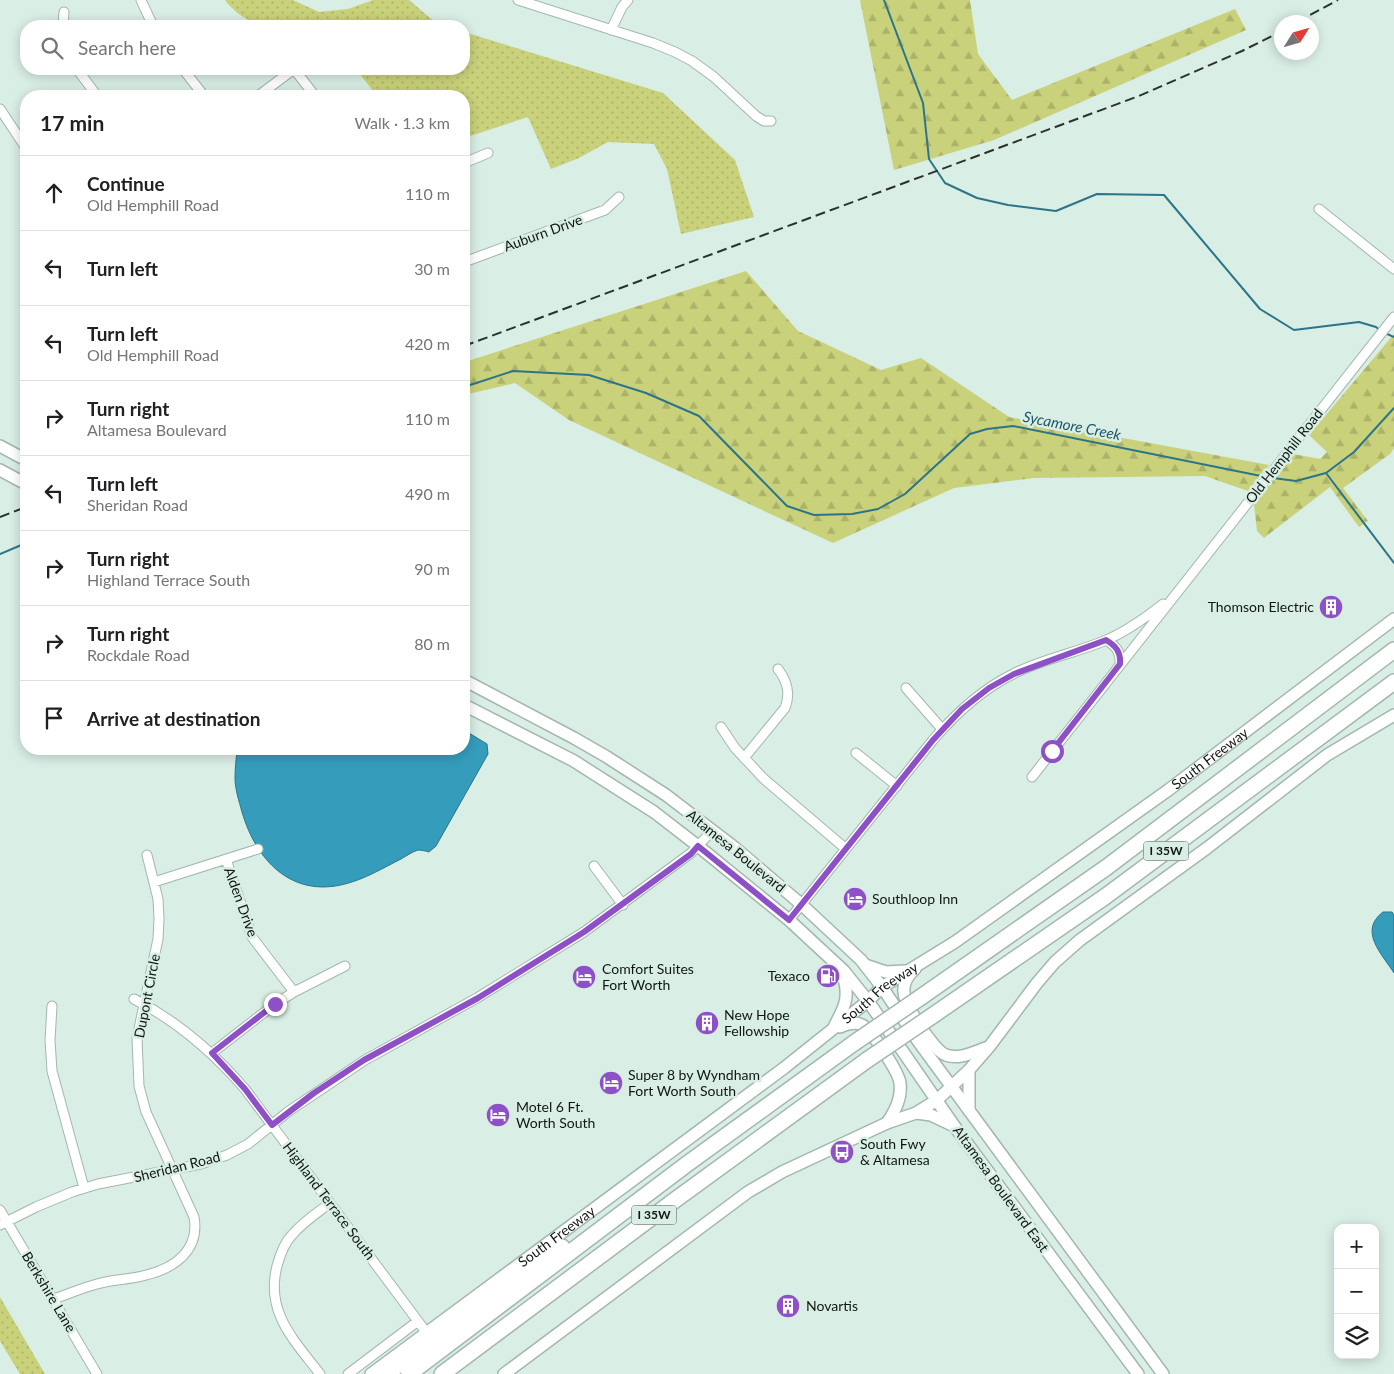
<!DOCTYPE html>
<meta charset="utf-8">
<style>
body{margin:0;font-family:Lato,sans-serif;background:#f2f2f2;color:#202124}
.controls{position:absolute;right:15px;bottom:15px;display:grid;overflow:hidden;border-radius:10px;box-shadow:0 2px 12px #0003}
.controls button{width:45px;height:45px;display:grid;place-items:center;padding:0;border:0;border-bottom:1px solid #e0e0e0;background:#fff;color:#202124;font:25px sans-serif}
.compass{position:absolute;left:1274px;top:15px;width:45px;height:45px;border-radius:50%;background:#fff;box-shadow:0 2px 12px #0003;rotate:53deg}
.stop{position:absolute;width:15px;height:15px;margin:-11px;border:4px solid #8e50c6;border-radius:50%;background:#fff}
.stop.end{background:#8e50c6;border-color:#fff;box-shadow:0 1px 5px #0008}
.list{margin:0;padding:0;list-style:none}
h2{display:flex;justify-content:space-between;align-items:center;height:65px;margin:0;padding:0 20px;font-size:21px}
h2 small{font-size:16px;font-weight:400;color:#757577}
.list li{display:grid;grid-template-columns:32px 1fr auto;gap:15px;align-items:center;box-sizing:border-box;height:75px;padding:0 20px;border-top:1px solid #e0e0e0}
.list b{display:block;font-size:19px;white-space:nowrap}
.list p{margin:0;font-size:16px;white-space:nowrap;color:#757577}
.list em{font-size:16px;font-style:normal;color:#757577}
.icon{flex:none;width:28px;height:28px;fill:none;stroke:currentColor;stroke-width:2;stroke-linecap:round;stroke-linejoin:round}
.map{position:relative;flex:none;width:1394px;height:1374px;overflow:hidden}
.search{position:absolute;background:#fff;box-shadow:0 2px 12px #0003;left:20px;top:20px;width:450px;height:55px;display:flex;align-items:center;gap:12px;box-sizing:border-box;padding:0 18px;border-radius:20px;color:#757577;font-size:19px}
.panel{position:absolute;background:#fff;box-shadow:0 2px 12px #0003;left:20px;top:90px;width:450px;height:665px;border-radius:20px}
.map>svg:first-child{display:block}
.grass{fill:url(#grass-dots)}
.forest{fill:url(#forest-firs)}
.water{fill:#369cbc;stroke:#2b748a}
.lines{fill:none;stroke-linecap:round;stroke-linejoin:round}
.stream{stroke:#2b748a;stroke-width:2}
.street-casing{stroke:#a3b7ae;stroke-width:11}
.secondary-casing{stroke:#a3b7ae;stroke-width:14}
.highway-casing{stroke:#a3b7ae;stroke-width:18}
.street{stroke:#fff;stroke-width:9}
.secondary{stroke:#fff;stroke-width:11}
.highway{stroke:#fff;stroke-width:15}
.rail{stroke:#2a322e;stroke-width:2;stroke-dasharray:10 5;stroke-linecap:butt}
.highway-bridge-casing{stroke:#a3b7ae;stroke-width:18;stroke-linecap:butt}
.highway-bridge{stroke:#fff;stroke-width:15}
.route{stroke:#8e50c6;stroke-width:6}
.labels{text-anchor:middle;stroke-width:5;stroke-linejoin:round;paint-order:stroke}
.shield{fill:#d9eee4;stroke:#4c5852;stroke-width:1}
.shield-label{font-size:12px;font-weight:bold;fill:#101714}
.street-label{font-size:14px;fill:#101714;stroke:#d9eee4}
.poi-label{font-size:14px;fill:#101714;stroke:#d9eee4;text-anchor:start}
.water-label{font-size:15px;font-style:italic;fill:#215769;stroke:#d9eee4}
</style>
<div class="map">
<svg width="1394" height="1374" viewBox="0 0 1394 1374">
<defs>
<pattern id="grass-dots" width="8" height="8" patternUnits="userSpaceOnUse" patternTransform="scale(1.25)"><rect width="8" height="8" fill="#c9d17a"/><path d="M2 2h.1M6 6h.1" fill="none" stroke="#acb369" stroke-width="1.8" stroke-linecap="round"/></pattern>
<pattern id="forest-firs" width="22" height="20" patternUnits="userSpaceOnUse" patternTransform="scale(1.25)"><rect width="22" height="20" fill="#c9d17a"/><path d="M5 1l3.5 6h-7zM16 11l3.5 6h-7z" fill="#acb369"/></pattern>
</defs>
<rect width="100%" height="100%" fill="#d9eee4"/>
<!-- grass -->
<path class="grass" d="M225,0H293L319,12L348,9L373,0H409L436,23L446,26H260C246,20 234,12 225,0Z
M464,32L663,93L735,160L754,217L681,234L667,169L654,144L608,142L579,158L551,169L528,117L464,138V96H377L356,69H464Z
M0,1297L45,1374H20L0,1341Z"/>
<!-- forest -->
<path class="forest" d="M860,0H970L978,54L1012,100L1235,9L1246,30L994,140L894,170Z
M746,271L798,331L881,370L921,358L1009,417L1269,465L1248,491L1205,476L1034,478L954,488L833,543L569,420L515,383L464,395V366L465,362Z
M1394,334V448L1390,454L1343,488L1368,521L1359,527L1330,487L1264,538L1257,531L1254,504L1293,454L1320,459L1327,452L1309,435Z"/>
<!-- water -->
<path class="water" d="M464,730L487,744L488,754L436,846L429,852C426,851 421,850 418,850C412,852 406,856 401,859C383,868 365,879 345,884C291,898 256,860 242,812C239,801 235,789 235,778C235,769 236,760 237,751L240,749H464Z
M1383,912H1392L1394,915V973C1382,954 1358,931 1383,912Z"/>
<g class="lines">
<!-- stream -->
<path class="stream" d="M884,0L923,103L929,159L945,183L977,198L1008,205L1056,211L1097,194L1164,195L1260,309L1294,330L1359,322L1376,327L1381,331
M1385,333L1394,337
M464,387L513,371L589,375L646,393L699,416L787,506L814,515L852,514L878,509L905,494L970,434L987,429L1013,426L1266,477
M1326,473L1394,563
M1273,478L1296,481L1326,473L1354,452L1394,408
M0,554L26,543"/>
<!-- street casing -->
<g class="street-casing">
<path id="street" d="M141,0L153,26
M518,0L653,43L675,52L692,61L714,77L756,116L764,121H771
M63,26L64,12
M611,30L622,7L628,0
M77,69L97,96
M183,69L204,96
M258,96L294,69L315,96
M0,109L26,148
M464,163L488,153
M1319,209L1394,269
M464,262L605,210L619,197
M1106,640C1116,646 1121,652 1120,664
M906,688L942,729
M721,727L735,748L764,779L846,849
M856,753L897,786
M744,758L785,708C791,693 787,681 778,669
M1032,777L1394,317
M226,859L252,937L294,992
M594,866L623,905
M154,882L258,849
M789,920L933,740C956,713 982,689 1015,673C1043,659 1075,653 1104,641C1126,632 1144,619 1163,604
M134,999C177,1021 213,1052 245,1089L426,1332
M52,1006L50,1040L52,1071L84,1188
M212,1053L275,1004L294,992L345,966
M0,1210L97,1374
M0,1225L36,1207L72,1192L98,1184L201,1164L227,1155L248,1144L289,1111L365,1060L477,998L584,932L691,853L713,830
M54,1299C68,1294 82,1288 97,1284C113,1279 130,1280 146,1275C175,1268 200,1250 194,1217L146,1112L139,1086L137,1038L158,939L159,919L158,899L147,855
M320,1374C294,1340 265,1312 277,1266C280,1255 284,1243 292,1235C303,1222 317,1213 330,1203
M348,1374L418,1321"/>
</g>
<!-- secondary casing -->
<g class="secondary-casing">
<g id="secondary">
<path d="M0,446L26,460"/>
<path d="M0,470L26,484"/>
<path d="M464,680L574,738L607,757L666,795L734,847L802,905L861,960L882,987L918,1041L1163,1374"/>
<path d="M464,705L574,761L654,812L698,846L789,920L844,971L868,1001L955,1127L1138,1374"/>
<path d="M865,965L886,972L905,971"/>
<path d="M915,969C908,975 903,983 904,992C904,1005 934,1051 946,1055C959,1060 974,1052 986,1048"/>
<path d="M835,1025C846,1005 850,995 842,972"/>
<path d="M840,1027C847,1024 855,1021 862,1025C871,1029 899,1073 900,1083C902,1098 895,1111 887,1123"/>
<path d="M969,1070V1110"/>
<path d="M916,1113L931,1115L954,1126"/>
<path id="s1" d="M371,1374L784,1068L868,1001L882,987L955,942L1167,791L1394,619"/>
<path d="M504,1374L748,1192L782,1172L887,1123L916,1113L937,1100L969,1070L989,1047L1037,983L1055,962L1080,940L1207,848L1327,755L1394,715"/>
</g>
</g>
<!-- highway casing -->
<g class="highway-casing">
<path id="highway" d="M921,997L1107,867L1394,650
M935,1014L1106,896L1394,682
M386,1374C446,1333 501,1287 562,1247
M409,1374L687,1164L854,1043
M442,1374L675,1200L867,1060"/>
</g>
<!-- street -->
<use href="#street" class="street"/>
<!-- secondary -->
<use href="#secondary" class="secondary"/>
<!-- highway -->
<use href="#highway" class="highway"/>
<!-- rail -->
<path class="rail" d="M1297,22L1338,0
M464,346L1139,96L1242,51L1282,31
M0,517L26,507"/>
<!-- highway-bridge casing -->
<g class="highway-bridge-casing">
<path id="highway-bridge" d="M854,1043L921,997
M867,1060L935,1014"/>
</g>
<!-- highway-bridge -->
<use href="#highway-bridge" class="highway-bridge"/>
</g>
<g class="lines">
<!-- route -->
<path class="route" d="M275,1004L212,1053L245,1089L272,1125L314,1093L364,1060L478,998L584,932L691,854L698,846L789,920L933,740L962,709L989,688L1014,674L1106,640C1116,646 1121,652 1120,664L1052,751"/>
</g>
<!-- icons -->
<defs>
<g id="building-disc" transform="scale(1.25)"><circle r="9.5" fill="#8e50c6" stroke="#d9eee4"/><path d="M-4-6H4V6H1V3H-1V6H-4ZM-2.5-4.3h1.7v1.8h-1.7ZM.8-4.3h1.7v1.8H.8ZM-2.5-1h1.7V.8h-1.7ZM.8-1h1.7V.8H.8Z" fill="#fff"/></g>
<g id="hotel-disc" transform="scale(1.25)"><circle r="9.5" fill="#8e50c6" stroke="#d9eee4"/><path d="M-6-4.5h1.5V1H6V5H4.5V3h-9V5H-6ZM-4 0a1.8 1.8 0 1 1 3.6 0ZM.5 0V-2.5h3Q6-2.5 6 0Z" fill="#fff"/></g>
<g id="fuel-disc" transform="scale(1.25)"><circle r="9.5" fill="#8e50c6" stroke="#d9eee4"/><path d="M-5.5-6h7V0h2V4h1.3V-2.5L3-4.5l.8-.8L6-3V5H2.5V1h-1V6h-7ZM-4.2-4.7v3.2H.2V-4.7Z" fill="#fff"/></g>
<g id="bus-disc" transform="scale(1.25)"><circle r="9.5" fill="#8e50c6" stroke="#d9eee4"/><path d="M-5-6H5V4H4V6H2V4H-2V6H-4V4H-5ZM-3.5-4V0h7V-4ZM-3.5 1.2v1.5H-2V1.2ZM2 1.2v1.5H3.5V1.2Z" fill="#fff"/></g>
</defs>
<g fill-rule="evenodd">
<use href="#building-disc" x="1331" y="607"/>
<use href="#hotel-disc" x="855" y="899"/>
<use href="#fuel-disc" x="828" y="976"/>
<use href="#hotel-disc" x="584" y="977"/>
<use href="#building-disc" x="707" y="1023"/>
<use href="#hotel-disc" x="611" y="1083"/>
<use href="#hotel-disc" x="498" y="1115"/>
<use href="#bus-disc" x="842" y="1152"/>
<use href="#building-disc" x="788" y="1306"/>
</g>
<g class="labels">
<!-- shield labels -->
<g class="shield">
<rect x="1143.5" y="841.5" width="45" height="19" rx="4"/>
<rect x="631.5" y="1205.5" width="45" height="19" rx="4"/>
</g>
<g class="shield-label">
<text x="1166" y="855">I 35W</text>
<text x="654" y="1219">I 35W</text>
</g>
<!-- street labels -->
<g class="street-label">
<text transform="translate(543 233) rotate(-20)" y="5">Auburn Drive</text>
<text transform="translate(1284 456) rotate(-52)" y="5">Old Hemphill Road</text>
<text dy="5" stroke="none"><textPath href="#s1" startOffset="1041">South Freeway</textPath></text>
<text transform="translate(736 851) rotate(39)" y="5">Altamesa Boulevard</text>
<text transform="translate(241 902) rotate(70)" y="5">Alden Drive</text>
<text dy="5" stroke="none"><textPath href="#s1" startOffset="636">South Freeway</textPath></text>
<text transform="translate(147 996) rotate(-79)" y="5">Dupont Circle</text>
<text transform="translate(177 1167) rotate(-14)" y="5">Sheridan Road</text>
<text transform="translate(1001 1189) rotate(54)" y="5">Altamesa Boulevard East</text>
<text transform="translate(329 1201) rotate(53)" y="5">Highland Terrace South</text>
<text dy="5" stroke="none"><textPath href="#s1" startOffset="231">South Freeway</textPath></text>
<text transform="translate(49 1292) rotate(59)" y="5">Berkshire Lane</text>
</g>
<!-- poi labels -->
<g class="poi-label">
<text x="1314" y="612" text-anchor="end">Thomson Electric</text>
<text x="872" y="904">Southloop Inn</text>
<text x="602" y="974">Comfort Suites<tspan x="602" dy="16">Fort Worth</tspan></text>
<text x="810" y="981" text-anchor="end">Texaco</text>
<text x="724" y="1020">New Hope<tspan x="724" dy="16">Fellowship</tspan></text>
<text x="628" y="1080">Super 8 by Wyndham<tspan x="628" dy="16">Fort Worth South</tspan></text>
<text x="516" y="1112">Motel 6 Ft.<tspan x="516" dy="16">Worth South</tspan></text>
<text x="860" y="1149">South Fwy<tspan x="860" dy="16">&amp; Altamesa</tspan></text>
<text x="806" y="1311">Novartis</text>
</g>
<!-- water labels -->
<g class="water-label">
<text transform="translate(1072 426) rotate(11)" y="5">Sycamore Creek</text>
</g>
</g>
</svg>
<div class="controls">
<button>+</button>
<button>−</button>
<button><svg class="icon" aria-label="layers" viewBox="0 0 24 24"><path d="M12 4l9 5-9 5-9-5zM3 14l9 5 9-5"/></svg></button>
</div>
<svg class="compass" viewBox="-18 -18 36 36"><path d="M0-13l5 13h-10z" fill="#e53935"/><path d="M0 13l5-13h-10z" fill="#757577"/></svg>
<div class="stop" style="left:1052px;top:751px"></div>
<div class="stop end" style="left:275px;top:1004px"></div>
<div class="search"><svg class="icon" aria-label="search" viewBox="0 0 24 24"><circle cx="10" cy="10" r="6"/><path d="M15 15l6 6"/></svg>Search here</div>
<section class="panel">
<h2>17 min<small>Walk · 1.3 km</small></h2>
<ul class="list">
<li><svg class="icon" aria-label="ahead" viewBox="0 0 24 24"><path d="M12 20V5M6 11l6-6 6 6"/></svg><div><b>Continue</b><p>Old Hemphill Road</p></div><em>110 m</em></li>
<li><svg class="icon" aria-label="left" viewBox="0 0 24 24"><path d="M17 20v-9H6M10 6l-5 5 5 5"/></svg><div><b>Turn left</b></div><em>30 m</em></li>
<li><svg class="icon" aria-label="left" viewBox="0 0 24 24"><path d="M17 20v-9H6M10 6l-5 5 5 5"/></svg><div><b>Turn left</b><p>Old Hemphill Road</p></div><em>420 m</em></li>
<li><svg class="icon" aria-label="right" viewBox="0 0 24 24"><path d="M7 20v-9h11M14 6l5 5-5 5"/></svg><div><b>Turn right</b><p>Altamesa Boulevard</p></div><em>110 m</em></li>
<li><svg class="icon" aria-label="left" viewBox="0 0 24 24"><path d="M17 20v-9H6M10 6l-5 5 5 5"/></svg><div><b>Turn left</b><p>Sheridan Road</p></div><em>490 m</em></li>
<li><svg class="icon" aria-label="right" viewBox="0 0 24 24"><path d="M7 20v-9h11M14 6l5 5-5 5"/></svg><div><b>Turn right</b><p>Highland Terrace South</p></div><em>90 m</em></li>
<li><svg class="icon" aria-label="right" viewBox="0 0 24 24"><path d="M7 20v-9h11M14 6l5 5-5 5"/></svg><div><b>Turn right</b><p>Rockdale Road</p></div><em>80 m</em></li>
<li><svg class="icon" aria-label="arrive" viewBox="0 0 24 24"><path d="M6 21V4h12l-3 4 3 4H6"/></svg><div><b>Arrive at destination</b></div></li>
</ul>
</section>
</div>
